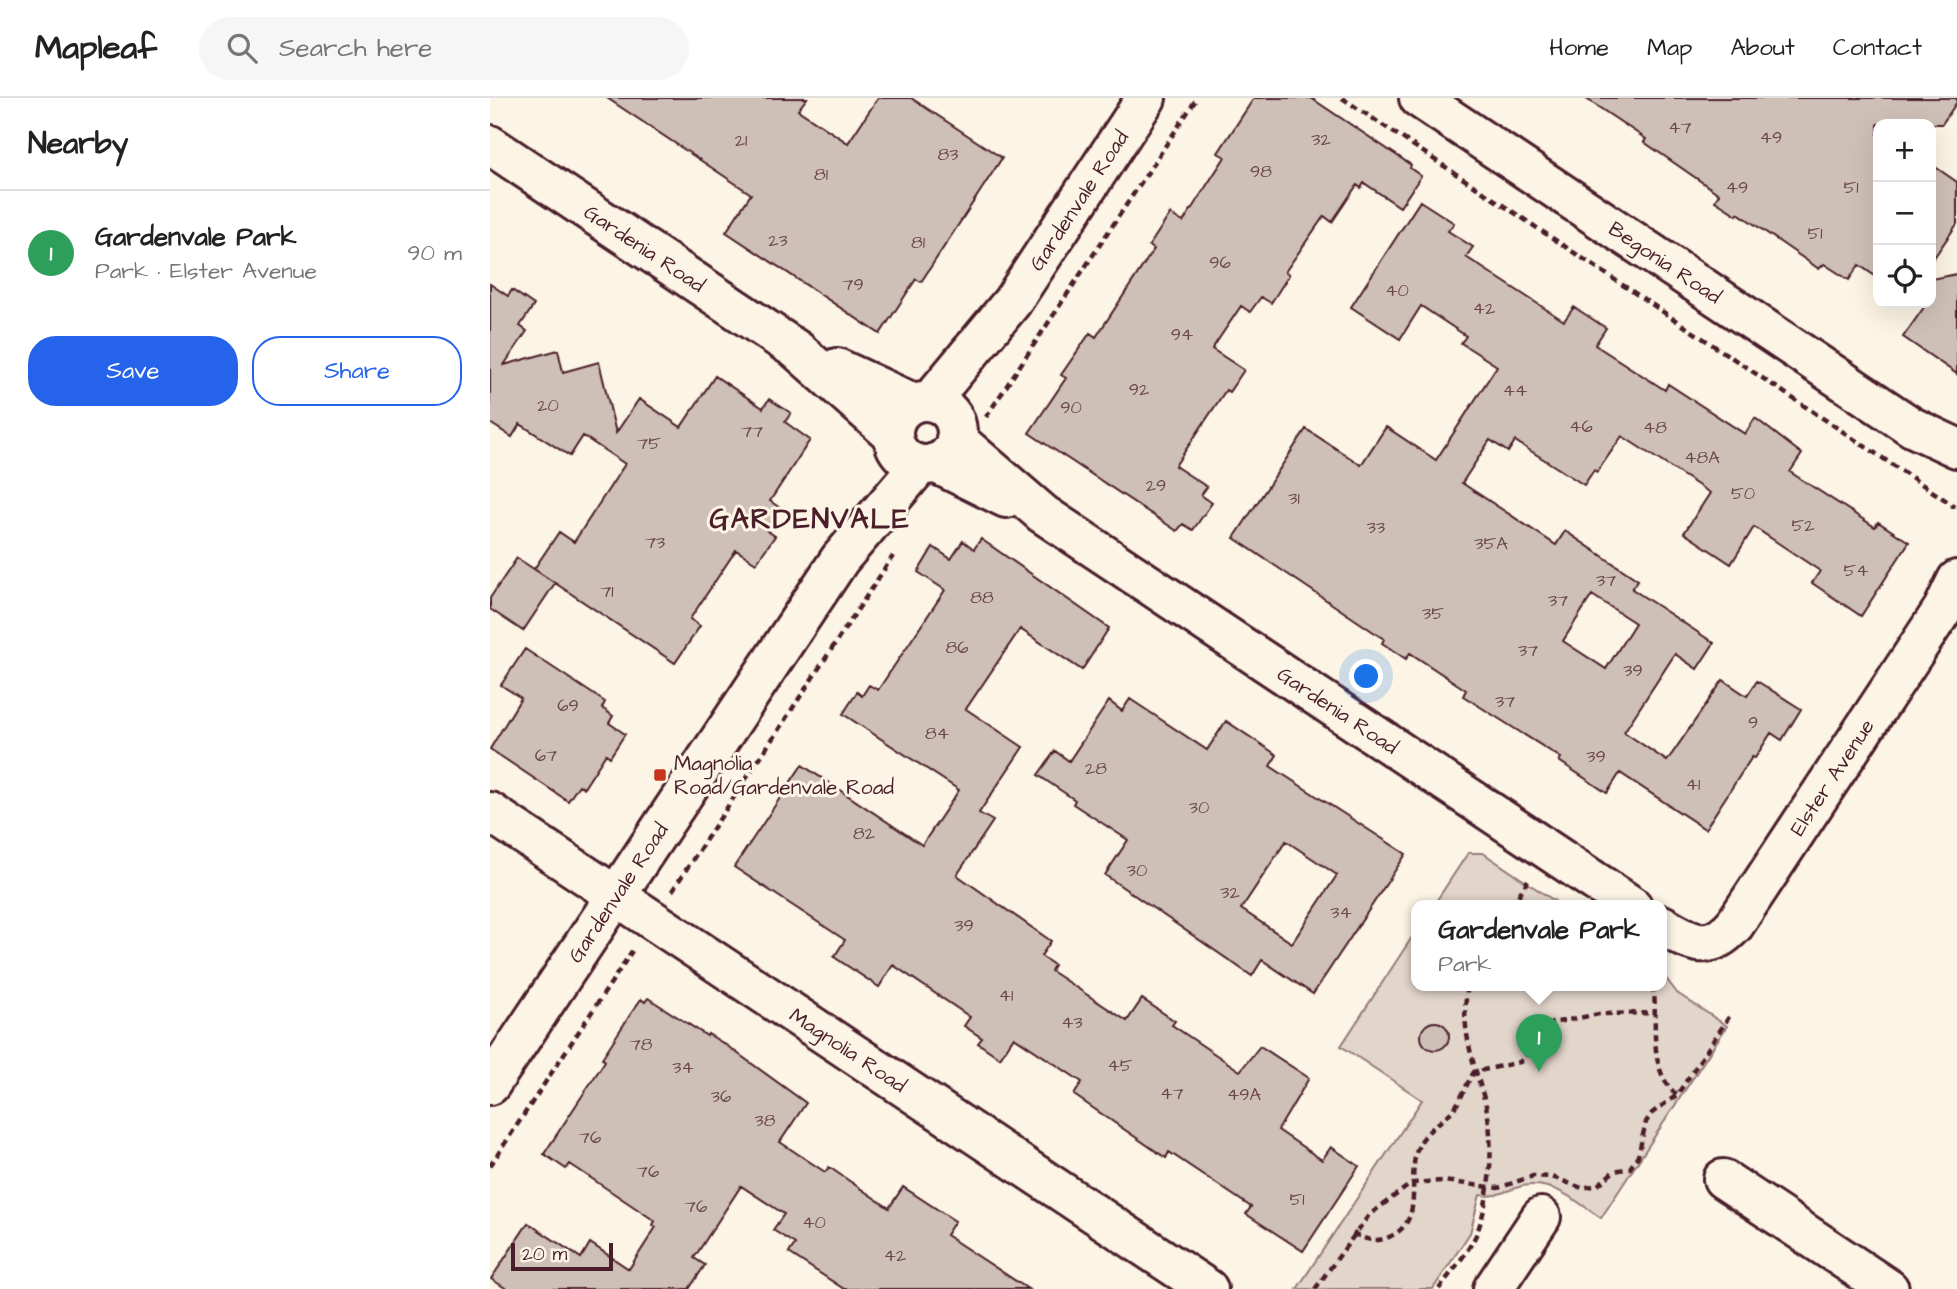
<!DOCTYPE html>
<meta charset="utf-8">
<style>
body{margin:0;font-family:"Architects Daughter",sans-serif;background:#f6f6f6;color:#222}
.controls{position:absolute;right:21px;top:21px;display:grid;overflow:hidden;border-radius:14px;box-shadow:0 7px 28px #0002}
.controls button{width:63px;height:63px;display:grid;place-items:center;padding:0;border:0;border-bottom:2px solid #e0e0e0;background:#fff;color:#222;font:35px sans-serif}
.scale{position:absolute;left:21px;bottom:18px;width:102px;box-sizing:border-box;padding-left:7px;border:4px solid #4a1f2b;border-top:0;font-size:19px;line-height:24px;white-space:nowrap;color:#4a1f2b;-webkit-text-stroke:5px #fcf5e5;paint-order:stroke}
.you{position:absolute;left:877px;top:579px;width:24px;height:24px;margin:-18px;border:5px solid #fff;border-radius:50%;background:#1a73e8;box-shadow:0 0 0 10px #1a73e833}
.badge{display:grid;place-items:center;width:46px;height:46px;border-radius:50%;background:#2563eb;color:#fff;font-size:23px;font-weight:700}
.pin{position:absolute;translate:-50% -58px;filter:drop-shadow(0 2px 4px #0008)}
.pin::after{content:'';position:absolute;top:37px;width:24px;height:21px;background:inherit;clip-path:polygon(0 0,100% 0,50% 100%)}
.popup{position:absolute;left:921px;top:802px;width:256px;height:91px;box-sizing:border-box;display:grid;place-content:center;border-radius:14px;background:#fff;filter:drop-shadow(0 2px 5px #0005);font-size:23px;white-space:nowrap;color:#767676}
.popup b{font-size:26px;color:#222}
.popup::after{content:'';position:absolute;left:50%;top:100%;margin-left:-14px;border:14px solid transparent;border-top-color:#fff}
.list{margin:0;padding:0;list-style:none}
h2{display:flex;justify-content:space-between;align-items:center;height:91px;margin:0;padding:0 28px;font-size:30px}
h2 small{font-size:23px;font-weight:400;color:#767676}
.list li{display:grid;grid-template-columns:46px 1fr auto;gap:21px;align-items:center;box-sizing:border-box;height:126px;padding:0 28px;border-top:2px solid #e0e0e0}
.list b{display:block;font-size:26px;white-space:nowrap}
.list p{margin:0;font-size:23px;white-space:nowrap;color:#767676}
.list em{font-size:23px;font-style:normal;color:#767676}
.actions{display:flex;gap:14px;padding:21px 28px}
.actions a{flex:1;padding:16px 0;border:2px solid #2563eb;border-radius:28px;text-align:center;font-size:24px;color:#2563eb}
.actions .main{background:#2563eb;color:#fff}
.icon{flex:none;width:38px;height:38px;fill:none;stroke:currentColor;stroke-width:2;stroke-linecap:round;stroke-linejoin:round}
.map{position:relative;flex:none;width:1467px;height:1191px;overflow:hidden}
header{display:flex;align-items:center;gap:42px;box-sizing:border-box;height:98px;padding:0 35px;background:#fff;border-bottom:2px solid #e0e0e0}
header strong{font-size:33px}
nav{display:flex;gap:38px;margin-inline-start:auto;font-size:24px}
.search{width:490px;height:63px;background:#f6f6f6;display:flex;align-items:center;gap:18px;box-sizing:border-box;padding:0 24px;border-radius:38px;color:#767676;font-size:26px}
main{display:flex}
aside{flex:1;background:#fff}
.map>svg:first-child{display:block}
.green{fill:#e2d5ca;stroke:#967a7a;stroke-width:2}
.building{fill:#cfc0b7;stroke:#4a1f2b;stroke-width:2;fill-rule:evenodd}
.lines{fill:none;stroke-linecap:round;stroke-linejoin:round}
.minor-casing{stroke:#4a1f2b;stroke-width:44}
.tertiary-casing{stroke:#4a1f2b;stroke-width:44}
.path{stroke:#4a1f2b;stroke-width:4.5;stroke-dasharray:7 5;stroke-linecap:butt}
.minor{stroke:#fcf5e5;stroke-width:38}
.tertiary{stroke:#fcf5e5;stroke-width:38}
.poi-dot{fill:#c8321e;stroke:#fcf5e5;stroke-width:2.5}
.labels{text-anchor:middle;stroke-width:6;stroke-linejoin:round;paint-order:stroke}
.number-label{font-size:18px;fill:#6b474e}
.street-label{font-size:21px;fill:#4a1f2b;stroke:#fcf5e5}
.poi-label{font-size:21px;fill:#4a1f2b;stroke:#fcf5e5;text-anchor:start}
.district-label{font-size:28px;font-weight:bold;letter-spacing:2px;fill:#4a1f2b;stroke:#fcf5e5}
</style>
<header>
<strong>Mapleaf</strong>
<div class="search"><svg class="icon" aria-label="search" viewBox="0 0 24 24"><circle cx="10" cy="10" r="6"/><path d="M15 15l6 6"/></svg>Search here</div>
<nav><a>Home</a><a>Map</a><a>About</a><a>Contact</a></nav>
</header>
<main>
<aside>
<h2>Nearby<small></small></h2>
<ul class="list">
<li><span class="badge" style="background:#2e9e5b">1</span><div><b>Gardenvale Park</b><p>Park · Elster Avenue</p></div><em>90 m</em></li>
</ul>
<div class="actions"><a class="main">Save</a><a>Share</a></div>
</aside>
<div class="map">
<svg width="1467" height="1191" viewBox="0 0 1467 1191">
<rect width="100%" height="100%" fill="#fcf5e5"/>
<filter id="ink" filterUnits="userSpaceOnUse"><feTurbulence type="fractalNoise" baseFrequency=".0143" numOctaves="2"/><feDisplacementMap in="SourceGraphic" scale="14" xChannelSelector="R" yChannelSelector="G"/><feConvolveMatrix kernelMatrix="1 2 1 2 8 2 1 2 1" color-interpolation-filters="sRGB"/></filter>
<g filter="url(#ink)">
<!-- green -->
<path class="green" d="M978,755H993L1072,808H943Z
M926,833V888H1172V875L1187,895L1237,928L1111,1120C1087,1104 1064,1082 1032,1088C1017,1092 1007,1100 990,1097L980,1135L943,1191H807L932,1002L851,948Z"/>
<!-- building -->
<path class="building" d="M117,0H317L308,12L358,45L388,0H421L512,60L431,184L426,181L390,236L236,134L261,96Z
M764,0H821L921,67L920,70L931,78L910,109L874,85L871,90L867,87L842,124L834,118L795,174L799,177L781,205L771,199L760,214L751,208L722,251L754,272L739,294L736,292L685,368L717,389L711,397L722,405L703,432L693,426L687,433L539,335L576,280L571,277L600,235L606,239L664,151L659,148L680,116L693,124L735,59L728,55Z
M1095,0H1467V4L1452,26H1388V180L1369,167L1359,182L1334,166L1329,171L1248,115L1247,117L1225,103L1229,96L1154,44L1156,41Z
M1441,66L1467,84V126L1441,164Z
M930,103L964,125L958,133L983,149L976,159L1074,223L1084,209L1116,230L1105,247L1175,292L1178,286L1255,336L1265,320L1312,356L1300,374L1385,429L1388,424L1419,444L1371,518L1322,485L1330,473L1264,429L1241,466L1194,435L1220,395L1132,338L1107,374L1104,372L1094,387L1025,343L1018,354L1000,342L972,385L1066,447L1075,433L1148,482L1142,491L1224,545L1207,571L1185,556L1134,634L1177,663L1233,582L1257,598L1267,583L1311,611L1292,642L1281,635L1265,660L1262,659L1215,731L1130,675L1117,695L1069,663L1071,660L973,598L976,592L920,555L916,561L892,545L894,541L744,440L816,331L871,367L896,329L946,362L1007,268L971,245L976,238L931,208L910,241L861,209ZM1102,497L1145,525L1116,571L1073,543Z
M1467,176V276L1413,239L1437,205H1441V181Z
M0,186L18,198L22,192L44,207L30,228L37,233L14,267L68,252L73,274L109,264L126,335L149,301L191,329L225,278L273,310L279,301L301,315L295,324L320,342L280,403L290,410L276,432L285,438L266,465L246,452L200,521L210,528L185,565L44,471L69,434L84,444L135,366L93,338L80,358L30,326L22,339L0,325Z
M491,441L619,530L592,572L530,531L476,611L533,649L489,715L503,723L467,777L561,843L551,858L564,867L561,873L637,923L652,901L685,923L682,927L750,973L770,948L819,980L788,1032L832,1062L841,1049L869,1068L813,1153L756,1116L761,1109L679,1054L676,1060L584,997L592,984L524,939L510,960L488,945L492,940L474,928L480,919L403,867L389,889L344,859L355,842L244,769L312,667L432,747L469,692L353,616L367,594L372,598L379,587L388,592L455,492L428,474L443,449L461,461L473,443L484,451Z
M27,460L65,485L33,533L0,511V500Z
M35,551L115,604L112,610L123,618L119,625L135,636L120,659L116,656L94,690L89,687L78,703L0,651L31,600L11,587Z
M640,601L717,652L736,623L787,657L780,668L916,756L823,896L772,862L762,878L615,777L638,742L583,706L585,702L548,677L565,653L579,663L619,603L632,613ZM796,743L847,777L802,845L751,811Z
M158,900L217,938L218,936L236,947L316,1005L290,1044L335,1074L339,1069L399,1110L413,1089L465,1123L456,1137L538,1191H354L299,1155L305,1146L283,1132L294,1116L251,1088L204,1160L215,1167L199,1191H17L1,1181L38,1125L91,1160L100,1145L139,1171L166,1129L163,1127L165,1123L80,1066L76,1071L54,1056L115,963L112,960L140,917L151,901L155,904Z
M931 938a14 14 0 1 1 28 0a14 14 0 1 1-28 0Z"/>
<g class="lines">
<!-- minor casing -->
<g class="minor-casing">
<g id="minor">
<path id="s1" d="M929,0L1422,329L1467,350"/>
<path id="s2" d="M0,47L307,252L403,337"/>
<path d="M347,270L423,305"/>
<path id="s3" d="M466,341L553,416L1142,808"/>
<path d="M445,365L516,400"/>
<path id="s4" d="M0,714L718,1191"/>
<path id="s5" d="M1172,827C1201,844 1219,856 1245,826L1453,511L1467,482"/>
<path d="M1233,1081L1399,1191"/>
<path d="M1003,1191L1051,1119"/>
</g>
</g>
<!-- tertiary casing -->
<g class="tertiary-casing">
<g id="tertiary">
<path id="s6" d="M440,303L522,204L656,0"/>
<circle cx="435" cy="335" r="32"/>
<path id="s7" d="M0,987L350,461L430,367"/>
</g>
</g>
<!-- path -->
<path class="path" d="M852,0L1463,407V410
M496,319L707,0
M182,793L403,458
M1022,808L1038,782
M1161,888L1164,894C1167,929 1158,973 1187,997
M0,1068L142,853
M863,1135C875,1142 886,1145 899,1139C938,1122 914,1079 929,1047C938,1029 955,1023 966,1008C973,997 977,985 984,974L1030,964L1062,925L1109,916L1166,915
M825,1191L879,1117L922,1085L953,1083L1008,1090L1043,1078L1062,1079L1092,1090L1108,1087L1124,1073L1140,1070L1148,1058L1156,1024L1162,1015L1187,997L1239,919
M949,1191C961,1174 977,1156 986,1137C1001,1101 1005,1041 995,1004C984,964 969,931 978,888"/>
<!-- minor -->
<use href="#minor" class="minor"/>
<!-- tertiary -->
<use href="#tertiary" class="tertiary"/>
</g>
</g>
<!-- markers -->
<rect class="poi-dot" x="163" y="670" width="14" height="14" rx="3.5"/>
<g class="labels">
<!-- number labels -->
<g class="number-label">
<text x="1190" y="35">47</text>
<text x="1281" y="45">49</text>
<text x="831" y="47">32</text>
<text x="251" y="48">21</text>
<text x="458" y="62">83</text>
<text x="771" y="79">98</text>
<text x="331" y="82">81</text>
<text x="1247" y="95">49</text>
<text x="1361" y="95">51</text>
<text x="1325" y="141">51</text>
<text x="288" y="148">23</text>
<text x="428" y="150">81</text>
<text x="730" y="170">96</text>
<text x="363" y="192">79</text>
<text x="907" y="198">40</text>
<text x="994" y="216">42</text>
<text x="692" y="242">94</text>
<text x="649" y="297">92</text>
<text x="1025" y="298">44</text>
<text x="58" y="313">20</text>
<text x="581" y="315">90</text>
<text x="1091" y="334">46</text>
<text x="1165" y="335">48</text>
<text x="262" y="339">77</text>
<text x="159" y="351">75</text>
<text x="1212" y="365">48A</text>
<text x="666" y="393">29</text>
<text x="1253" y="401">50</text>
<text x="804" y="406">31</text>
<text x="1313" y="433">52</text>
<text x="886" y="435">33</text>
<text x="165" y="450">73</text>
<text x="1001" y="451">35A</text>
<text x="1366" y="478">54</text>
<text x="1116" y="488">37</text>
<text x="117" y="499">71</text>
<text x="492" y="505">88</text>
<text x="1068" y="508">37</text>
<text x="943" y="521">35</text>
<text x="467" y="555">86</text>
<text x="1038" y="558">37</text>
<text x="1143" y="578">39</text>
<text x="1015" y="609">37</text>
<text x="78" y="613">69</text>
<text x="1263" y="630">9</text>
<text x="447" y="641">84</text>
<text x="56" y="663">67</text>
<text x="1106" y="664">39</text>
<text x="606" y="676">28</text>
<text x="1203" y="692">41</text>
<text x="709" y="715">30</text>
<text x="374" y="741">82</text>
<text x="647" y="778">30</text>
<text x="740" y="800">32</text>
<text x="851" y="820">34</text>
<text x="474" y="833">39</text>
<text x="516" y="903">41</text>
<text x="582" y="930">43</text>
<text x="151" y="952">78</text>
<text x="630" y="973">45</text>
<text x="193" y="975">34</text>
<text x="682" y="1001">47</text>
<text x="754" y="1002">49A</text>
<text x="231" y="1004">36</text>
<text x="275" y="1028">38</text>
<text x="100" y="1045">76</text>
<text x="158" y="1079">76</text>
<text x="807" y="1107">51</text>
<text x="206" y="1114">76</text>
<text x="324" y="1130">40</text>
<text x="405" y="1163">42</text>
</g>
<!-- street labels -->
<g class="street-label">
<text dy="7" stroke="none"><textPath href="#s6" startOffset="250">Gardenvale Road</textPath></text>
<text dy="7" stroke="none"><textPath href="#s2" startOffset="186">Gardenia Road</textPath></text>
<text dy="7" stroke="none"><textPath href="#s1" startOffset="296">Begonia Road</textPath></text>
<text dy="7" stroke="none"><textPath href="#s3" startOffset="469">Gardenia Road</textPath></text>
<text dy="7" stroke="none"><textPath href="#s5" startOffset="259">Elster Avenue</textPath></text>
<text dy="7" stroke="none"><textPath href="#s7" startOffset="231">Gardenvale Road</textPath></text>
<text dy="7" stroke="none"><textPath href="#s4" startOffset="430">Magnolia Road</textPath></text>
</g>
<!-- poi labels -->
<g class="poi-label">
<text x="184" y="672">Magnolia<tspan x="184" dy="24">Road/Gardenvale Road</tspan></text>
</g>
<!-- district labels -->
<g class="district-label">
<text x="320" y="430">GARDENVALE</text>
</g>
</g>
</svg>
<div class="controls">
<button>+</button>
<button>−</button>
<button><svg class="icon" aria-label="locate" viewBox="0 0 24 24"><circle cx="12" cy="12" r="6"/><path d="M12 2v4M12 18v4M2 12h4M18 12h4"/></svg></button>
</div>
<div class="scale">20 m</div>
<div class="you"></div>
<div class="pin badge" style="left:1049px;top:974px;background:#2e9e5b">1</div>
<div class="popup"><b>Gardenvale Park</b>Park</div>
</div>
</main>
